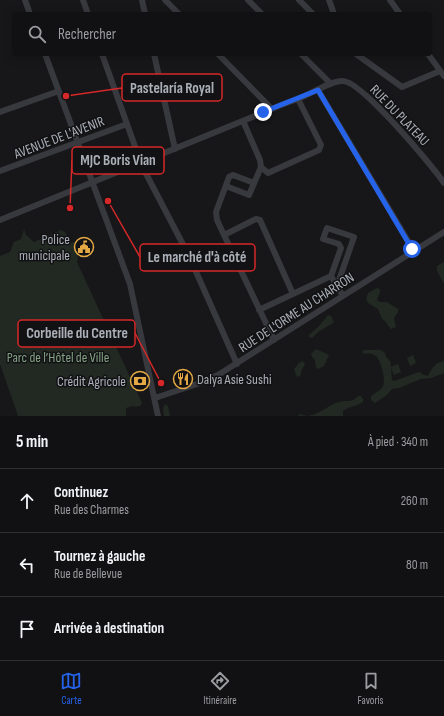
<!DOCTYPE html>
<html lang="fr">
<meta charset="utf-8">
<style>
body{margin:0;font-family:"Sofia Sans Condensed",sans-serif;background:#1e1f21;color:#f1f3f6}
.stop{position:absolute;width:12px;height:12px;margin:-9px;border:3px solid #2563eb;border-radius:50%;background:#fff}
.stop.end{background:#2563eb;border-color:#fff;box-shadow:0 1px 4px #0008}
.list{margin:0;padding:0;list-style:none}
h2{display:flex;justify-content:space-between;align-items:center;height:52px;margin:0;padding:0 16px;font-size:17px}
h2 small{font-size:13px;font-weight:400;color:#9c9da0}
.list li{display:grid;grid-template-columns:26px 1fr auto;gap:12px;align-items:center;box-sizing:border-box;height:64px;padding:0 16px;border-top:1px solid #303133}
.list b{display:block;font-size:15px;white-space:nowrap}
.list p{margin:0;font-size:13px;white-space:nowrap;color:#9c9da0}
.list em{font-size:13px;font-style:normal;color:#9c9da0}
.icon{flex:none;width:22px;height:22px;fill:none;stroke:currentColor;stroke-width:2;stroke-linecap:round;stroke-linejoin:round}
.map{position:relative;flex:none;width:444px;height:416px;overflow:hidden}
.search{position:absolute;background:#111113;box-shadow:0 2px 10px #0003;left:12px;right:12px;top:12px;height:44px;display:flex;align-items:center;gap:10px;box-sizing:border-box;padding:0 14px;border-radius:4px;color:#9c9da0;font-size:15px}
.sheet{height:244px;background:#111113}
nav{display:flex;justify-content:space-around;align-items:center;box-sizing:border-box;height:56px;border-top:1px solid #303133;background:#111113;font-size:11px;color:#9c9da0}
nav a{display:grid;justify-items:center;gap:2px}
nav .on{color:#2563eb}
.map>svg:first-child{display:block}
.green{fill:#212922}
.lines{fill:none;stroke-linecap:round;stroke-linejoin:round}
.minor{stroke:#38393e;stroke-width:6}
.route{stroke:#2563eb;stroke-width:5}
.labels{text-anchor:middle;stroke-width:3;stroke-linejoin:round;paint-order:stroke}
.street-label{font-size:14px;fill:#aaafb8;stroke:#121214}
.poi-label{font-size:14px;fill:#aaafb8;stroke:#121214;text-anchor:end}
.park-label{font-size:14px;fill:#83a184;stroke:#121214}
.leader{fill:none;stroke:#d62828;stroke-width:1.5}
.callout-dot{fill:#d62828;stroke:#121214;stroke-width:1.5}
.callout{fill:#121214;stroke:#d62828;stroke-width:1.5}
.callout-label{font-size:15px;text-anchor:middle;font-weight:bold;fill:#aaafb8}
</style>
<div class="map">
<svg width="444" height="416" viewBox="0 0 444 416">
<rect width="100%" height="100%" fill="#171719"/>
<!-- green -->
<path class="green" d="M24,229L26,235L34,242L61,230L65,232L71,243L74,242L78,258L77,262L142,403L140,406L135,407L133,406L126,408V416H18L0,364V256L10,252L14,242L21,239Z
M444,262V284L437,271V266Z
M377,288L380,289V292L377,300L380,302H387L398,309V312L394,318L396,327L391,329C387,325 386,321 382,319L378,309L368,303L366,299L368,293Z
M328,315L331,316L334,322L333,323L318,332L312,338L309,337V335L319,326Z
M316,349L329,355L324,366L318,369L316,367L315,360L312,357L311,354Z
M364,350H381L385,353L386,357C390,360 391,362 391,367L398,364L401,372L394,375L391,368L392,380L394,381L419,372L424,375L428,376C432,368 435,363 444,361V373L431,378L421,379L399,388L392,389L387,395L375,403L371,400V396C375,393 381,390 383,386C386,381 381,360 376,356C373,353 368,353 364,354L362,352Z
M413,355L416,363L410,366L407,358Z
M303,361L305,365L302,369L300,376L298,377L296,375L294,369L299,363Z
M358,396H361L363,399V402C356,407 349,406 343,411V416H298L299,414C302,414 305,416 308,416C321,414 331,402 344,401C350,401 354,401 358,396Z
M165,404L168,406L170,416H164L163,408Z"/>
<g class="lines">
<!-- minor -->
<path class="minor" d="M25,0L30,14
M83,0L88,14
M142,0L145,14
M165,0L179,14
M248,0L262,14
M299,0L313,14
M329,0L334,14
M390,0L400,14
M45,54L130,284L158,416
M102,54L142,166L189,256L237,364
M154,54L175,149
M218,54L272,109
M301,54L331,84
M356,54L402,87L440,71
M428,54L444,76
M318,90L414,251
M0,112L59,91
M243,121L260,160L261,167L268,173L319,150L321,145L298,99
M0,171L127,124
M254,183L233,175L229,177L216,212L217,220L224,235L274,340
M226,186L249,195L261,167
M0,220L272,109C280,105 289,102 298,99C309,95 332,80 343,81C361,81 432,165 444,183
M224,235L256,219L260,220L293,294
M337,286L354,237L327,228L323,239L339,244L341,248L331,276C335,283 338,290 343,295
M259,310L331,276
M155,398L197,384L218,375L444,232"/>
</g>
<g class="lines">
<!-- route -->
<path class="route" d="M263,112L318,90L412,249"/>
</g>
<!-- icons -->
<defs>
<g id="civic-ring" transform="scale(1)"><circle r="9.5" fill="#121214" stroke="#e4a944" stroke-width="1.5"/><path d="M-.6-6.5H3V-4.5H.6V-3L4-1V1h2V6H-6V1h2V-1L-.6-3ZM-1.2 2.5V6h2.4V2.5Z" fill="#e4a944"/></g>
<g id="restaurant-ring" transform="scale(1)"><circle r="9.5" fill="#121214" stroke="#e4a944" stroke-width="1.5"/><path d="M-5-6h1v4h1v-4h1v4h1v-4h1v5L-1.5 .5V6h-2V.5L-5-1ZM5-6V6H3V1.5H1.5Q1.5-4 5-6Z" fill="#e4a944"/></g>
<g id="bank-ring" transform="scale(1)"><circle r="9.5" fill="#121214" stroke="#e4a944" stroke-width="1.5"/><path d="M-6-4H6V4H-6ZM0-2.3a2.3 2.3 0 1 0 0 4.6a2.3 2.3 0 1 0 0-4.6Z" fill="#e4a944"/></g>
</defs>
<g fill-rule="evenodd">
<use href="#civic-ring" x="84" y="247"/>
<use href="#restaurant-ring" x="183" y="379"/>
<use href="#bank-ring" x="140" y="381"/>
</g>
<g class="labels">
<!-- street labels -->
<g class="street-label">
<text transform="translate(400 115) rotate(46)" y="5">RUE DU PLATEAU</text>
<text transform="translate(59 137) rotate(-21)" y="5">AVENUE DE L'AVENIR</text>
<text transform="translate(296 312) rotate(-33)" y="5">RUE DE L'ORME AU CHARRON</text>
</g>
<!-- poi labels -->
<g class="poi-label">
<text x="70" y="244">Police<tspan x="70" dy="16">municipale</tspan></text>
<text x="197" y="384" text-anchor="start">Dalya Asie Sushi</text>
<text x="126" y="386">Crédit Agricole</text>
</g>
<!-- park labels -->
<g class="park-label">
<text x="58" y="362">Parc de l’Hôtel de Ville</text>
</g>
</g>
<!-- callouts -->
<path class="leader" d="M66 96L122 88M70 208L72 160M108 201L140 257M161 383L135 333"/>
<g class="callout-dot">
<circle cx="66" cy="96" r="4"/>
<circle cx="70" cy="208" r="4"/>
<circle cx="108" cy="201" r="4"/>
<circle cx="161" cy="383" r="4"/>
</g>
<g class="callout">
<rect x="122" y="74" width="100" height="27" rx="4"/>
<rect x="72" y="147" width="92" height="27" rx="4"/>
<rect x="140" y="244" width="115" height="27" rx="4"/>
<rect x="18" y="320" width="117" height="27" rx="4"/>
</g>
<g class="callout-label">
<text x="172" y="93">Pastelaría Royal</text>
<text x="118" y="165">MJC Boris Vian</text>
<text x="197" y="262">Le marché d'à côté</text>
<text x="77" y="338">Corbeille du Centre</text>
</g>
</svg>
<div class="stop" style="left:412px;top:249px"></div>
<div class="stop end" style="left:263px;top:112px"></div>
<div class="search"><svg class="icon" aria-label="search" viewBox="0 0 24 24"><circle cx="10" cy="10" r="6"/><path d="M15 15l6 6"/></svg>Rechercher</div>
</div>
<section class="sheet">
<h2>5 min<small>À pied · 340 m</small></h2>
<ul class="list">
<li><svg class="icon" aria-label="ahead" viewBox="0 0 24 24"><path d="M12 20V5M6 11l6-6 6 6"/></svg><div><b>Continuez</b><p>Rue des Charmes</p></div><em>260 m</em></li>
<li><svg class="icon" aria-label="left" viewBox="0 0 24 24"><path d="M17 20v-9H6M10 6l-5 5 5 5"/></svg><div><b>Tournez à gauche</b><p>Rue de Bellevue</p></div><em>80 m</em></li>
<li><svg class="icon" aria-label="arrive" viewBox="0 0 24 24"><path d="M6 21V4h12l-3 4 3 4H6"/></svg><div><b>Arrivée à destination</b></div></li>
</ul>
</section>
<nav>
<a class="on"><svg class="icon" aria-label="map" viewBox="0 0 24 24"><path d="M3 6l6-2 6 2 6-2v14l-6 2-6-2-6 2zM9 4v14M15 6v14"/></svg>Carte</a>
<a><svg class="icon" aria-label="directions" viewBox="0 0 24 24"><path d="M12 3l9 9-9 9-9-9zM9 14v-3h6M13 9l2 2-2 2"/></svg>Itinéraire</a>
<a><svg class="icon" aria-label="saved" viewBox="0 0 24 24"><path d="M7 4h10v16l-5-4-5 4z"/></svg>Favoris</a>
</nav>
